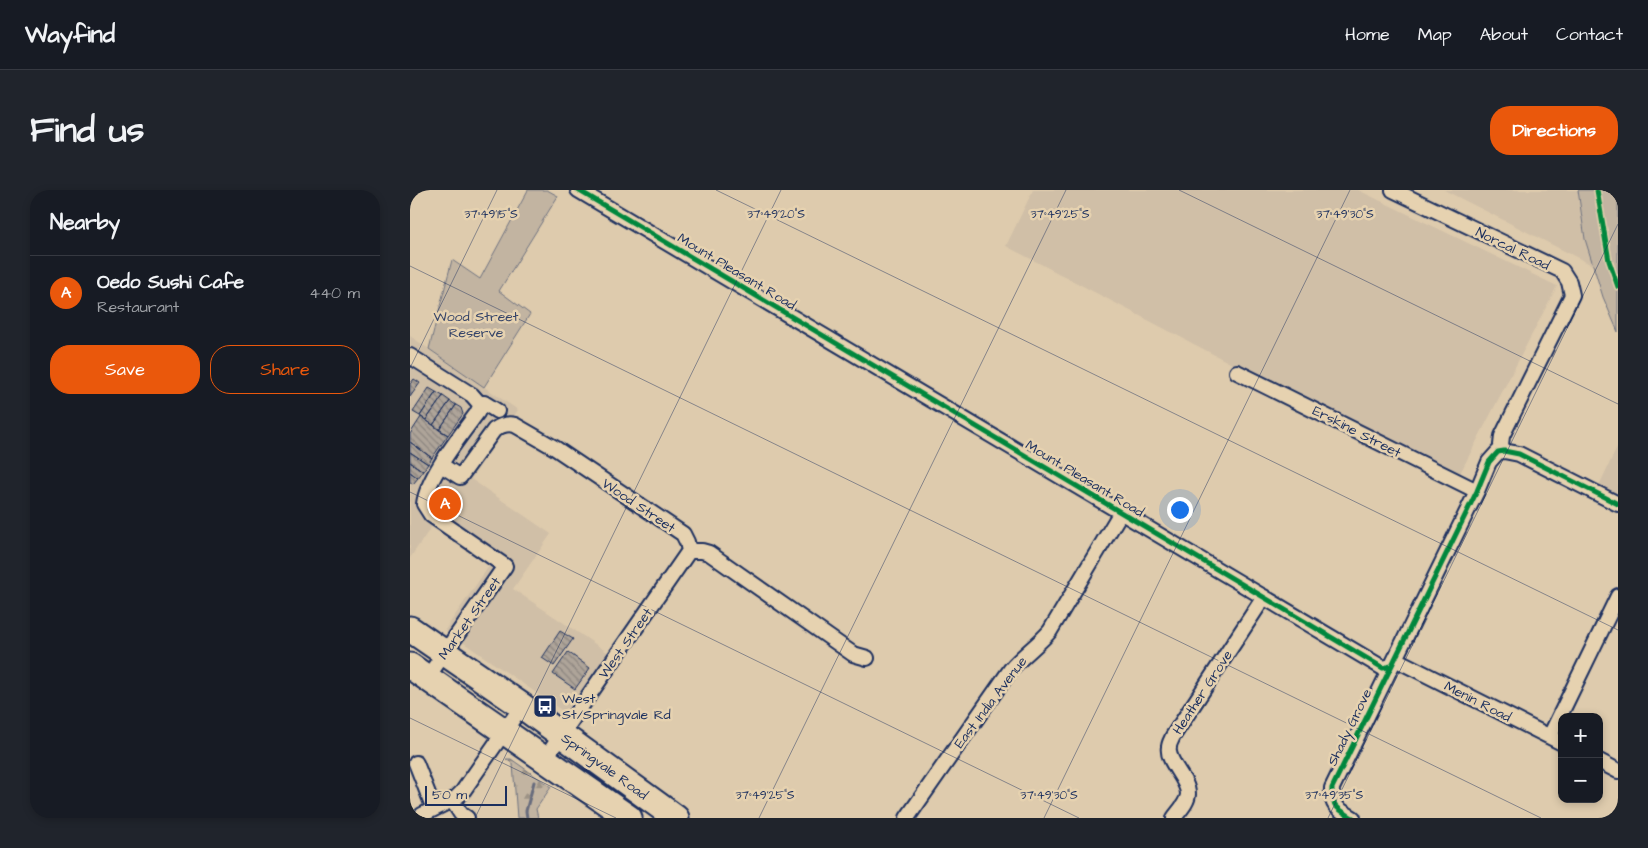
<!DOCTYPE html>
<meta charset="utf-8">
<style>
body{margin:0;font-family:"Architects Daughter",sans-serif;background:#20242c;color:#f1f3f6}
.controls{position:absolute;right:15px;bottom:15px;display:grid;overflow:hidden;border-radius:10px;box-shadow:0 2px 8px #0003}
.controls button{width:45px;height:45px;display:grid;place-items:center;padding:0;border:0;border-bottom:1px solid #363941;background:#171b24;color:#f1f3f6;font:25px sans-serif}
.scale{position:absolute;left:15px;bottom:12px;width:82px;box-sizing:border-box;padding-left:5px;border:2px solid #1b2f5e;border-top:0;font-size:14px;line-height:18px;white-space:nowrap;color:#1b2f5e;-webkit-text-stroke:4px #e6d2b0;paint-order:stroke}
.you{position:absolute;left:769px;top:319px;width:18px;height:18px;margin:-12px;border:4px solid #fff;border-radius:50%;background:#1a73e8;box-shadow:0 0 0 8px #1a73e833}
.badge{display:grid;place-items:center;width:32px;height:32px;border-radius:50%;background:#ea580c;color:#fff;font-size:16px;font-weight:700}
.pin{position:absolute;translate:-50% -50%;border:2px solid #fff;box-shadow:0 1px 5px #0006}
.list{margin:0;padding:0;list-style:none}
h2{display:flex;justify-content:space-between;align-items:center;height:65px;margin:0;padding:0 20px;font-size:21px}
h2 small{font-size:16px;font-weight:400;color:#9ea1a6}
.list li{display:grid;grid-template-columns:32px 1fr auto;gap:15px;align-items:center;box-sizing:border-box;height:75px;padding:0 20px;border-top:1px solid #363941}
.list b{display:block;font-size:19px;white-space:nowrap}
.list p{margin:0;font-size:16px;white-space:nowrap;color:#9ea1a6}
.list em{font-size:16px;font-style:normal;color:#9ea1a6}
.actions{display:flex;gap:10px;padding:15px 20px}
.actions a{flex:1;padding:11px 0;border:1px solid #ea580c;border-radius:20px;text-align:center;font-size:18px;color:#ea580c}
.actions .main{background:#ea580c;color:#fff}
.map{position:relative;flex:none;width:1208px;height:628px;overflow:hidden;border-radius:20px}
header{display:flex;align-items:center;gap:30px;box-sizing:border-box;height:70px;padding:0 25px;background:#171b24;border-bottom:1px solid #363941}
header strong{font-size:24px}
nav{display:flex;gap:28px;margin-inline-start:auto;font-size:18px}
.intro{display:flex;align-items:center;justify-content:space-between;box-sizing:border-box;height:120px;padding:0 30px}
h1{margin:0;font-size:35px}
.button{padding:12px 22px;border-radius:20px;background:#ea580c;color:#fff;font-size:18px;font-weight:700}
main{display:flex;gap:30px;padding:0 30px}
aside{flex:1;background:#171b24;border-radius:20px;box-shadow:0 2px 8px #0003}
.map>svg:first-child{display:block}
.built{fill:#d0bfa7}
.green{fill:#c2b4a1;stroke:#6e7280}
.forest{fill:url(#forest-firs);stroke:#6e7280}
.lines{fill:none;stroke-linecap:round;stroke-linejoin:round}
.stream{stroke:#686c7d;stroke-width:3}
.building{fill:url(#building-back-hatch);stroke:#1b2f5e}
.street-casing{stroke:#1b2f5e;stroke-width:18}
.highway-casing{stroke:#1b2f5e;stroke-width:29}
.street{stroke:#e6d2b0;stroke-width:14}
.highway{stroke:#e6d2b0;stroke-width:25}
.cycleway-casing{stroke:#e6d2b0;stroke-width:8}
.cycleway{stroke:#00873e;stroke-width:5}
.ticks{fill:none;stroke:#1b2f5e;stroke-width:1;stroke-opacity:0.45}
.labels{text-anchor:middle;stroke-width:5;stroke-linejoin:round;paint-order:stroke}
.street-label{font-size:14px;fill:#1b2f5e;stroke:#e6d2b0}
.park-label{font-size:14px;fill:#344368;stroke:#e6d2b0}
.poi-label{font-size:14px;fill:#1b2f5e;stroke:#e6d2b0;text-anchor:start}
.ticks-label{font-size:12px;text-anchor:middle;fill:#1b2f5e;stroke:#e6d2b0;stroke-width:5;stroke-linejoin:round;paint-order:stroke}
</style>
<header>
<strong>Wayfind</strong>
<nav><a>Home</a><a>Map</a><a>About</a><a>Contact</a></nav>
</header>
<div class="intro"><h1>Find us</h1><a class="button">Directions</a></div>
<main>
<aside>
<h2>Nearby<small></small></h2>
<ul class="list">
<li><span class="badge">A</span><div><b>Oedo Sushi Cafe</b><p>Restaurant</p></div><em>440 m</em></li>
</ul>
<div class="actions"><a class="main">Save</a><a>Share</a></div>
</aside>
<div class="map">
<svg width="1208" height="628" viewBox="0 0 1208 628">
<defs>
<pattern id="forest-firs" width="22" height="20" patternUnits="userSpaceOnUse" patternTransform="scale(1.25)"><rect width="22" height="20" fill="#c2b4a1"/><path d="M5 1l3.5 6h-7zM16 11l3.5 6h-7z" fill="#9d9386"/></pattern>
<pattern id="building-back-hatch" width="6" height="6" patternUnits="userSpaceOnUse" patternTransform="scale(1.25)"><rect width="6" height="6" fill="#aea499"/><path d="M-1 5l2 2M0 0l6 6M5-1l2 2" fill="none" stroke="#8d8680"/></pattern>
</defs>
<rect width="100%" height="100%" fill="#decbad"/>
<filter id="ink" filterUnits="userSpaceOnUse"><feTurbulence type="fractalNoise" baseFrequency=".02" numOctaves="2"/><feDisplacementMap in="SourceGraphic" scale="10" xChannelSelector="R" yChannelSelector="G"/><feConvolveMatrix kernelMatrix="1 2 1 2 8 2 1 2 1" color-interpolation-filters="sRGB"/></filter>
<g filter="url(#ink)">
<!-- built -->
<path class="built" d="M623,0H948L1147,96L1046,291L596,56Z
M1034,0H1168L1175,49L1184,76Z
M0,146L108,220L61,289L141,344L103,399L200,464L157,524L35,440L79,376L22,336L0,368Z
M1208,255V312L1186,302Z"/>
<!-- green -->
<path class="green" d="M118,0H137L148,6L89,101L120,124L74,197L19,159L42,70L70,89Z
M1168,0H1208V142L1193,107L1175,49Z"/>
<!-- forest -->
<path class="forest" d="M96,569H101L141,597L126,619L128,628H107L103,574Z"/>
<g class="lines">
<!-- stream -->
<path class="stream" d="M117,628L116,621L124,592"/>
</g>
<!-- building -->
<path class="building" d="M4,189L10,193L0,207V194Z
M19,198L26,202L10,226L3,222Z
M26,202L33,206L16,230L10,226Z
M33,206L40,211L23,235L16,230Z
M40,211L46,215L29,240L23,235Z
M46,215L51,218L53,224L38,245L29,240Z
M11,227L38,245L22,268L0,252V244Z
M0,252L22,268L18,274L0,262Z
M0,262L18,274L13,281L0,272Z
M0,272L13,281L8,288L0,282Z
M0,282L8,288L3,294L0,292Z
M150,441L163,449L144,476L132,468Z
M158,462L180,478L165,499L143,484Z"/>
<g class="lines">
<!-- street casing -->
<g class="street-casing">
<path id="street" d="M168,0L973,478L981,476
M983,0L1152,81L1159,92L1162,105L1092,246L1091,255L1094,261
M0,166L62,205L69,213H74L87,221
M827,182L1067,301
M31,275L50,287L84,240C91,235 97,233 105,235L145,258L273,344L277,352L279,361H292L299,363L443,464L457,468
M985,469L1152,553
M17,488L95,376L21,325L14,314C17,287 51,245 67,223L70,217L69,213
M1140,546L1208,406
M134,570L279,361
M1189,571L1208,581
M6,573L24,619
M42,610L51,624L57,628
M10,628L12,625L46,608L53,601L112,516
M497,628L601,479C613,465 628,455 640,441L711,322
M764,628C769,621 778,612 778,604C778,588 756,572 759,557C759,553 762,549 763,546L854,407
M943,628C928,619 921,617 922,598L1067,301L1079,272L1088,262L1094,261L1109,264L1208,314"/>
</g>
<!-- highway casing -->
<g class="highway-casing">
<path id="highway" d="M0,439L112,516L266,628
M0,476L219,628"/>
</g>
<!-- street -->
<use href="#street" class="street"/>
<!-- highway -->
<use href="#highway" class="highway"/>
<!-- cycleway casing -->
<g class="cycleway-casing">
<path id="cycleway" d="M168,0L973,478L981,476
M1187,0L1199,71L1208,97
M943,628C928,619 921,617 922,598L1067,301L1079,272L1088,262L1094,261L1109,264L1208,314"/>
</g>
<!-- cycleway -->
<use href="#cycleway" class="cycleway"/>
</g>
</g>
<!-- ticks -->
<path class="ticks" d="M306,0L1208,440M769,0L1208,214M0,76L1131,628M0,178L87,0M0,302L669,628M0,528L206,628M65,628L371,0M349,628L656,0M634,628L940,0M918,628L1208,34M1203,628L1208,617"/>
<!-- icons -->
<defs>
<g id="bus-square" transform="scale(1.25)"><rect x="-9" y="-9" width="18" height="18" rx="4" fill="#1b2f5e" stroke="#e6d2b0"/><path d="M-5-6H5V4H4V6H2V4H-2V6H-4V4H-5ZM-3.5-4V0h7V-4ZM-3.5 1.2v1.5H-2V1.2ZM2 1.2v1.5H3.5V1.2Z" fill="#fff"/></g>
</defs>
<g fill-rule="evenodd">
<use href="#bus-square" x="135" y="516"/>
</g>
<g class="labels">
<!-- street labels -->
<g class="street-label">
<text transform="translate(1103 58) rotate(26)" y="5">Norcal Road</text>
<text transform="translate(327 81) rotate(31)" y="5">Mount Pleasant Road</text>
<text transform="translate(947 241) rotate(27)" y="5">Erskine Street</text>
<text transform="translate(675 288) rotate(31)" y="5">Mount Pleasant Road</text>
<text transform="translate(229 315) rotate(34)" y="5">Wood Street</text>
<text transform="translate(59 428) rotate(-55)" y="5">Market Street</text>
<text transform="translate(215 453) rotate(-55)" y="5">West Street</text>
<text transform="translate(792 502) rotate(-57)" y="5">Heather Grove</text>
<text transform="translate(1068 511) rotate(27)" y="5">Menin Road</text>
<text transform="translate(580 512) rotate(-53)" y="5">East India Avenue</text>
<text transform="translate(939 537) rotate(-64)" y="5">Shady Grove</text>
<text transform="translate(195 576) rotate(36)" y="5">Springvale Road</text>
</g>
<!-- park labels -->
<g class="park-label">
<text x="66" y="131">Wood Street<tspan x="66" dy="16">Reserve</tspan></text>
</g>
<!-- poi labels -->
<g class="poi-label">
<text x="152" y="513">West<tspan x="152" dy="16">St/Springvale Rd</tspan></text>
</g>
</g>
<g class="ticks-label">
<text x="81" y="28">37°49'15"S</text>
<text x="366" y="28">37°49'20"S</text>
<text x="650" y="28">37°49'25"S</text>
<text x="935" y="28">37°49'30"S</text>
<text x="355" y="609">37°49'25"S</text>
<text x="639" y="609">37°49'30"S</text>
<text x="924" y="609">37°49'35"S</text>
</g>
</svg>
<div class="controls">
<button>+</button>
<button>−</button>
</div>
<div class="scale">50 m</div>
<div class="you"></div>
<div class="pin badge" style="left:35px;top:314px">A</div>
</div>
</main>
